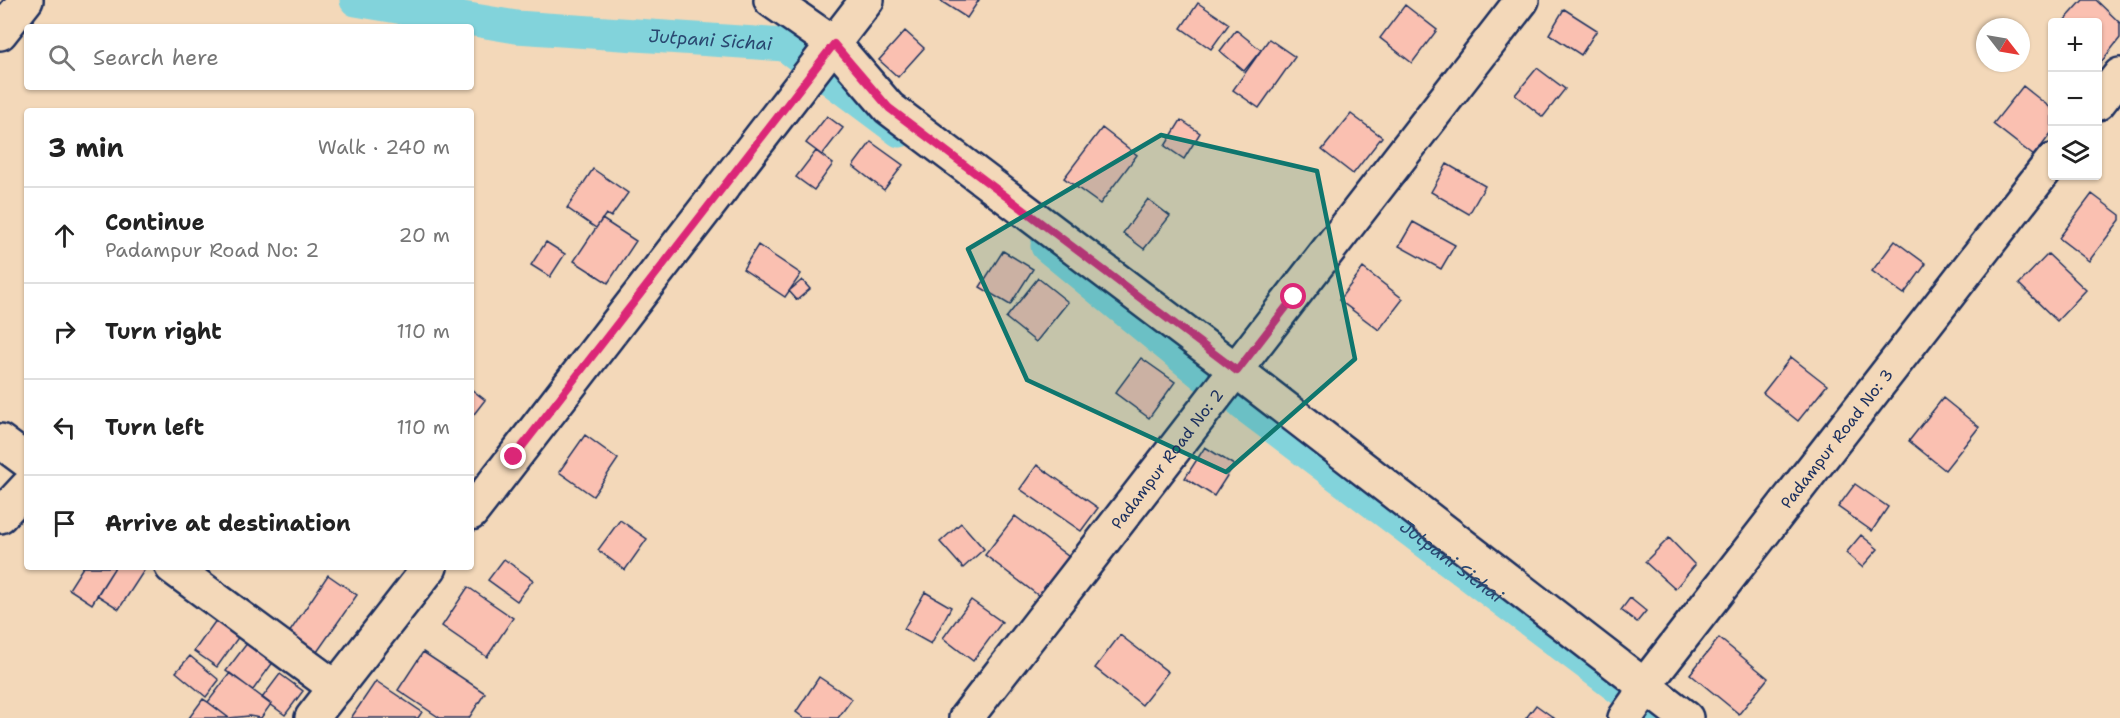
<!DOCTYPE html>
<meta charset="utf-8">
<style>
body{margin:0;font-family:"Shantell Sans",sans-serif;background:#f2f2f2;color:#222}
.controls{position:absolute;right:18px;top:18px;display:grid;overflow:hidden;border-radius:6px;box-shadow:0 2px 4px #0004}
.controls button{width:54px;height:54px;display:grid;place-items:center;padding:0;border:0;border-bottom:2px solid #e0e0e0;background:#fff;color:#222;font:30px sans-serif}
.compass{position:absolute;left:1976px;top:18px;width:54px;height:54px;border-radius:50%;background:#fff;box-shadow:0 2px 4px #0004;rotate:121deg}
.stop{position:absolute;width:18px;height:18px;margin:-14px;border:4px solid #db2777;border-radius:50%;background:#fff}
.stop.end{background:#db2777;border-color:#fff;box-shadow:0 2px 6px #0008}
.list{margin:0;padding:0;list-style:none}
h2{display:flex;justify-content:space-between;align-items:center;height:78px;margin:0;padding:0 24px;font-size:26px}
h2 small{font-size:20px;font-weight:400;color:#767676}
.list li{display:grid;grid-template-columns:39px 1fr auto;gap:18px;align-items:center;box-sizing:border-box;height:96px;padding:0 24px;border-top:2px solid #e0e0e0}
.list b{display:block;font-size:22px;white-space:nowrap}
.list p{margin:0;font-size:20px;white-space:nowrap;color:#767676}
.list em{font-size:20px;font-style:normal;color:#767676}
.icon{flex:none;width:33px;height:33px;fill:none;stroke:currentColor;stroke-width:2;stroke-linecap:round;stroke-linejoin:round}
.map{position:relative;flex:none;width:2120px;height:718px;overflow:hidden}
.search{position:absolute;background:#fff;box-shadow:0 2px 4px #0004;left:24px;top:24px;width:450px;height:66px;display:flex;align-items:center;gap:15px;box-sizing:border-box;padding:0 21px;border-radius:6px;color:#767676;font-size:22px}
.panel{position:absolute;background:#fff;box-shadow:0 2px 4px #0004;left:24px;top:108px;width:450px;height:462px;border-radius:6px}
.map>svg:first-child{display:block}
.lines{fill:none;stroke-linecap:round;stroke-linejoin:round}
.canal{stroke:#82d3db;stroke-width:33}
.building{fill:#fac0b1;stroke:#1b2f5e;stroke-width:1.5}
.street-casing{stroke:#1b2f5e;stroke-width:38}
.secondary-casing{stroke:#1b2f5e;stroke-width:38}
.street{stroke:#f3d8b9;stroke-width:33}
.secondary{stroke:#f3d8b9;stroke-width:33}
.route{stroke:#db2777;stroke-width:8}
.marked{fill:#0f766e;fill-opacity:0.2;stroke:#0f766e;stroke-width:4.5;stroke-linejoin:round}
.labels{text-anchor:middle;stroke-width:4.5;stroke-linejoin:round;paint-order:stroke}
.street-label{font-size:16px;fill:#1b2f5e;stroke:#f3d8b9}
.water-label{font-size:18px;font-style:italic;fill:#2a4871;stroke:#f3d8b9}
</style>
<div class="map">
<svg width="2120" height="718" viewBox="0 0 2120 718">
<rect width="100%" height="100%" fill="#f3d8b9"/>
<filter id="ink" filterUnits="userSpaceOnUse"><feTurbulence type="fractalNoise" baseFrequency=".0167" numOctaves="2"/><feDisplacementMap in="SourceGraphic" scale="12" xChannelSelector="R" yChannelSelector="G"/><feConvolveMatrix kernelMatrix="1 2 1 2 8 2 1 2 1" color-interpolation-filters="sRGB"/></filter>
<g filter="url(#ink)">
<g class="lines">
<!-- canal -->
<g class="canal">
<path id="s1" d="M356,0L516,27L785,45L900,131"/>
<path d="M1047,246L1205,376"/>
<path id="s2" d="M1243,404L1659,718"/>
</g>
</g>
<!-- building -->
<path class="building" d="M939,0H979L967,18Z
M2083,0H2096L2120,23V38L2098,66V22H2063Z
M1198,3L1229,24L1211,49L1181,28Z
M1405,5L1437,30L1412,63L1380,38Z
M1564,9L1597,30L1581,55L1549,34Z
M1236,30L1261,50L1244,71L1220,51Z
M905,31L924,48L898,77L879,60Z
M1269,39L1295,57L1259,108L1233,90Z
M1537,68L1565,89L1543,117L1515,95Z
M2023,86L2052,109V132L2034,156L1993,124Z
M1351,114L1382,137L1353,174L1322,150Z
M827,116L843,128L822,155L806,143Z
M1181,120L1200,133L1184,159L1165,146Z
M1102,128L1137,155L1100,204L1064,178Z
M871,142L903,165L884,190L853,166Z
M816,151L833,164L814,190L796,177Z
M1447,164L1485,186L1469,214L1431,192Z
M593,169L628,193L611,217L606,214L596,228L567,208Z
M2092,194L2120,215V220L2089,261L2059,238Z
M1148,199L1170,216L1144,249L1123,233Z
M602,219L636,241L608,283L574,261Z
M1413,222L1455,245L1441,269L1399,246Z
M1895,241L1926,264L1904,294L1872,271Z
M546,242L565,254L550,277L531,265Z
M758,245L801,274L785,297L743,269Z
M1003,251L1033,269L1010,305L980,287Z
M2048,254L2086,290L2057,321L2019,284Z
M1363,268L1403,299L1379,330L1339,300Z
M1038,278L1068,302L1036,342L1006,318Z
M802,280L810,289L797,300L789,291Z
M1791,357L1827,385L1798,421L1763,393Z
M1141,358L1175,382L1149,418L1115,393Z
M471,389L485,400L471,418Z
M1943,398L1979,427L1945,470L1909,441Z
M585,435L618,459L593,496L559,472Z
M1205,447L1234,465L1214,496L1185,478Z
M1037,465L1098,508L1081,531L1020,489Z
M1855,484L1888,507L1872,531L1838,507Z
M1015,516L1069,557L1039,596L985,555Z
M620,520L647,539L625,570L598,550Z
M961,523L984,549L963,568L940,542Z
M1861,535L1878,549L1862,567L1846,553Z
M1669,538L1695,565L1675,589L1645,562Z
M504,559L533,580L517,601L488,580Z
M83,567H115L92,604L69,589Z
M115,567H141L145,569L119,609L97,595Z
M328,575L357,595L317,652L289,633Z
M468,587L513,618L487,657L442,626Z
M925,592L951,607L931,644L904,629Z
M1630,598L1646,611L1637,622L1621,610Z
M971,600L1002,622L973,661L943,638Z
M219,616L242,632L217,667L194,651Z
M1120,635L1168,672L1142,705L1095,668Z
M1719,638L1768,678L1739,714L1690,674Z
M248,642L274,661L253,690L226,671Z
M423,652L485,693L469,718H440L398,690Z
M190,656L219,680L206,697L176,672Z
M230,673L271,704L261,718L249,716L229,718L208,702Z
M280,674L303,691L285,715L262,698Z
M819,677L852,699L838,718H804L796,712Z
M376,681L422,712L418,718H351Z
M203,699L208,702L229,718H189Z
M1536,705L1554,718H1526Z"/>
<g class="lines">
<!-- street casing -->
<g class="street-casing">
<g id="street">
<path d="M771,0L834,44L889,108L1237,371L1686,718"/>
<path d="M0,33L26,0"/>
<path d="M2098,103L2120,75"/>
<path d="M0,441L27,461"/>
<path d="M0,516L27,487"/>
<path d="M172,567L336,688"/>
<path id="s3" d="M966,718L1522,0"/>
<path id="s4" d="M1625,718L1637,701L1644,686L2052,161"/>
</g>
</g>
<!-- secondary casing -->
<g class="secondary-casing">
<path id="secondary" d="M471,513L867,0
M312,718L430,567"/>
</g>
<!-- street -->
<use href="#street" class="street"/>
<!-- secondary -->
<use href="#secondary" class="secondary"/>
</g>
</g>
<g class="lines" filter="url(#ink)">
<!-- route -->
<path class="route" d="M514,457L834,44L889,108L1237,371L1294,297"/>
</g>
<!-- marked area -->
<path class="marked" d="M1161,135L1317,171L1355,359L1226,472L1027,380L968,249Z"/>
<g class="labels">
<!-- street labels -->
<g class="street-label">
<text dy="6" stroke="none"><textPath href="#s4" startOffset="351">Padampur Road No: 3</textPath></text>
<text dy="6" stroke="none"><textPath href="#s3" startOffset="328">Padampur Road No: 2</textPath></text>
</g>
<!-- water labels -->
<g class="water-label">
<text dy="6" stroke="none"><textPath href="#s1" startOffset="357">Jutpani Sichai</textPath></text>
<text dy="6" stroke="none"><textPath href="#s2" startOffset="261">Jutpani Sichai</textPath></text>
</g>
</g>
</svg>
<div class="controls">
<button>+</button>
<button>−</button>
<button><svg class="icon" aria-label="layers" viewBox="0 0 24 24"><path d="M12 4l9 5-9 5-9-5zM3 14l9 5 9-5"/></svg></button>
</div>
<svg class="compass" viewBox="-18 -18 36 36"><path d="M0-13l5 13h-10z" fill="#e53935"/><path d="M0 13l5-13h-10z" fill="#767676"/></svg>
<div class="stop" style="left:1294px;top:297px"></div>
<div class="stop end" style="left:514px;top:457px"></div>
<div class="search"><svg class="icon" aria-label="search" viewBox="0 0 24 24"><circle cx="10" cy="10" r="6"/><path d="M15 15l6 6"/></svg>Search here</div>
<section class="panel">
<h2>3 min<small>Walk · 240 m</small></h2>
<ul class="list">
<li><svg class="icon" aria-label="ahead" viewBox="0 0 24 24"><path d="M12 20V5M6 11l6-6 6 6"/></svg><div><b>Continue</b><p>Padampur Road No: 2</p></div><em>20 m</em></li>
<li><svg class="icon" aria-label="right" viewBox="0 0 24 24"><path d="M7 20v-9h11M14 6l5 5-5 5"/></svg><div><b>Turn right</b></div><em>110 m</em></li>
<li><svg class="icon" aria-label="left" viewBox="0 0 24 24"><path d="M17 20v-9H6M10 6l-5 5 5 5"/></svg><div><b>Turn left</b></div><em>110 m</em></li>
<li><svg class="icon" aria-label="arrive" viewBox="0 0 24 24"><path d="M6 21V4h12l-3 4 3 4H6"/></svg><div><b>Arrive at destination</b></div></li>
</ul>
</section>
</div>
